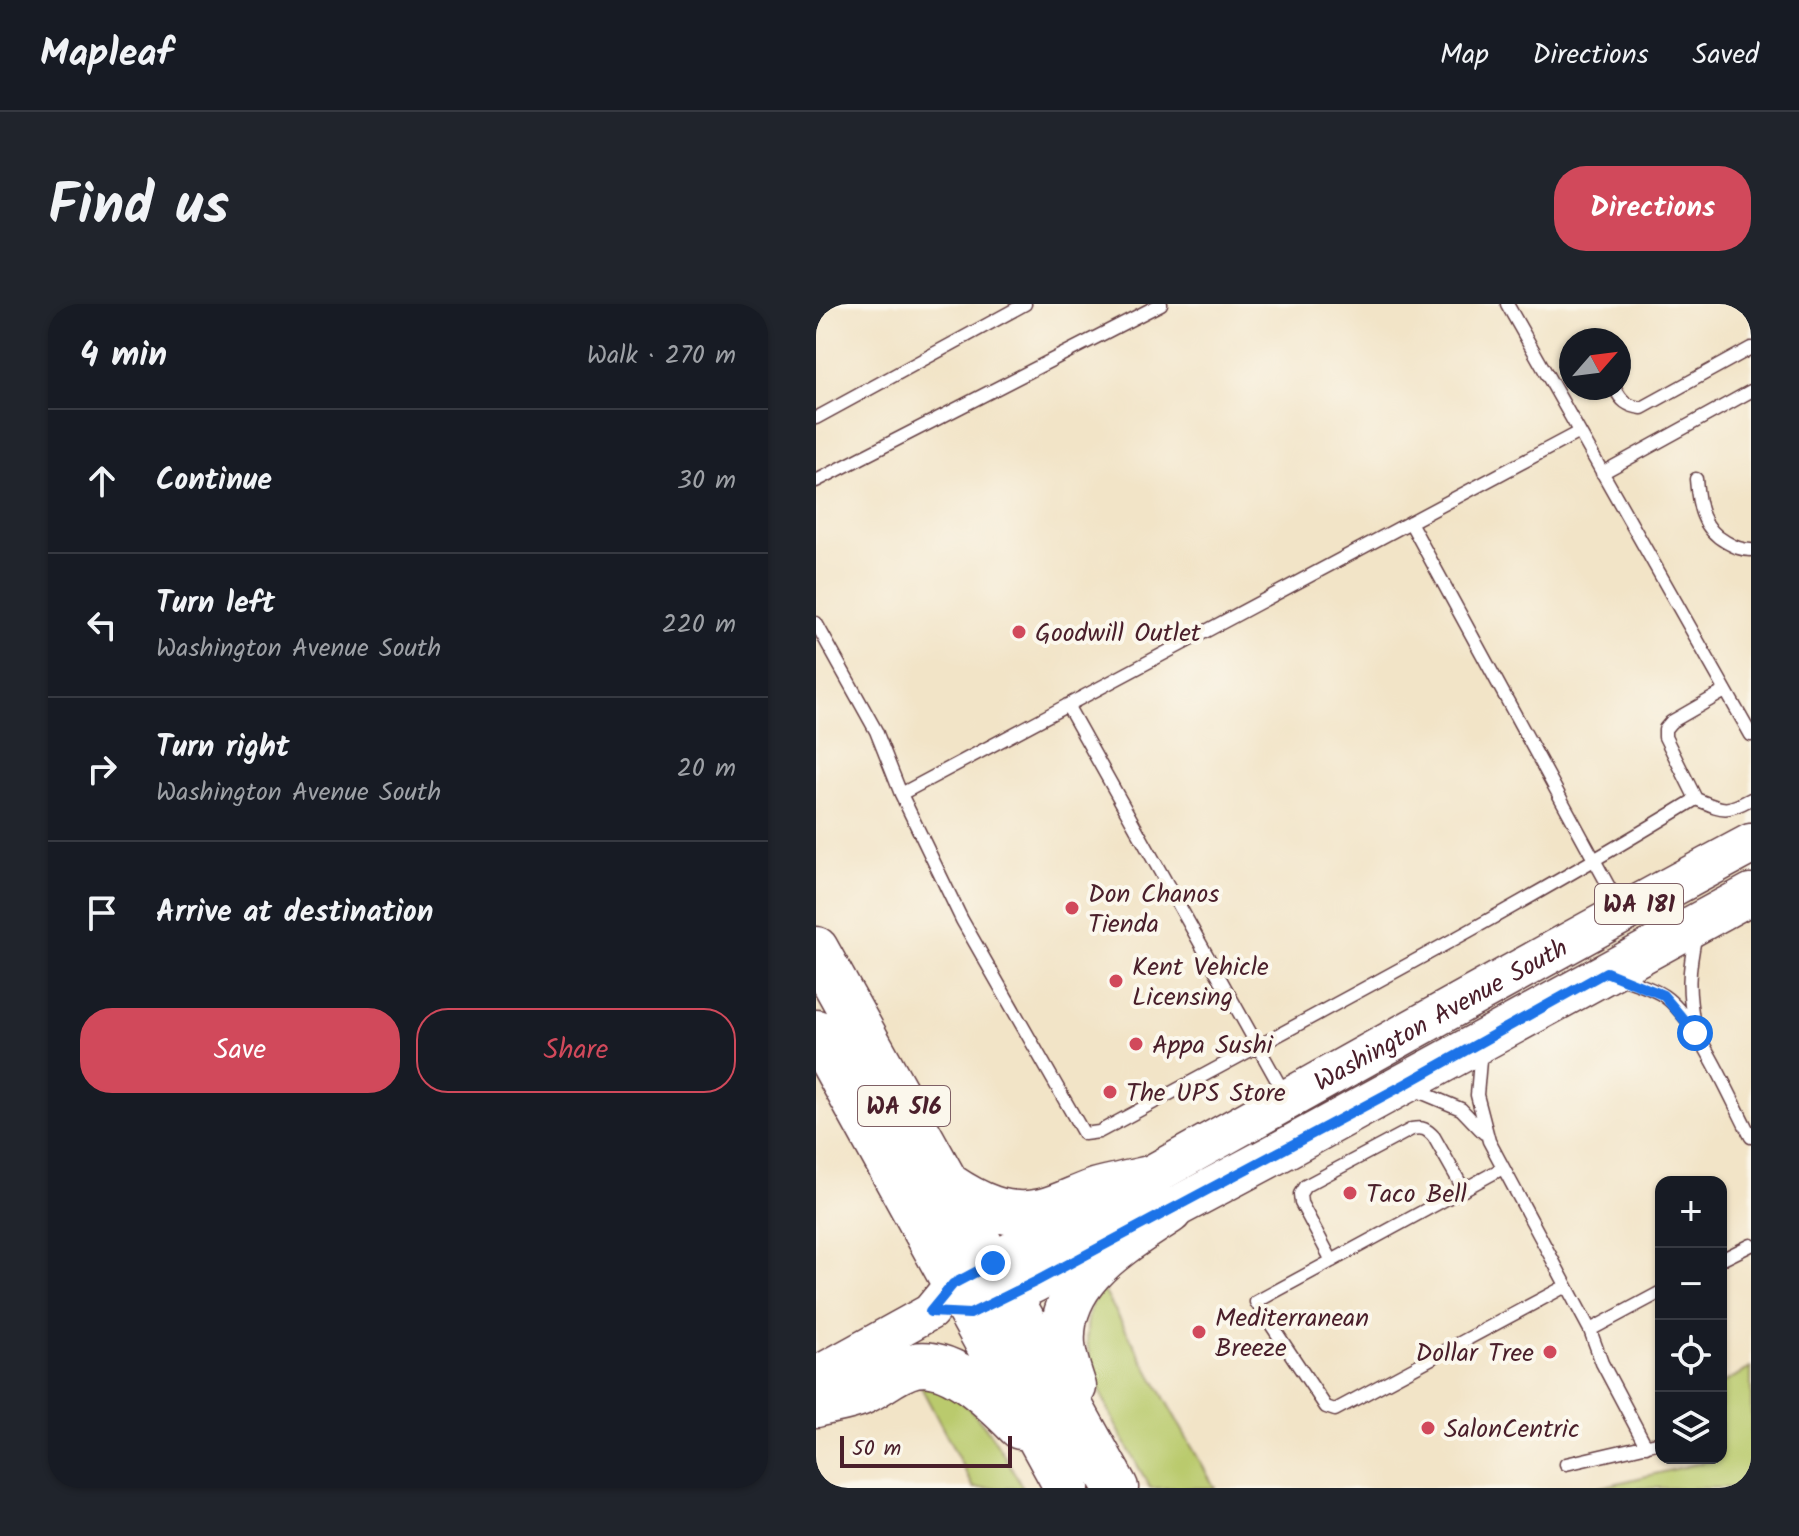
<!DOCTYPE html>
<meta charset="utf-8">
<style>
body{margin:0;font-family:Kalam,sans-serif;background:#20242c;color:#f1f3f6}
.controls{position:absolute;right:24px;bottom:24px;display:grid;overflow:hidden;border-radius:16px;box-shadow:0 2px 6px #0004}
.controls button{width:72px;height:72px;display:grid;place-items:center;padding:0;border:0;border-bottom:2px solid #363941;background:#171b24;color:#f1f3f6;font:40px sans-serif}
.compass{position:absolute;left:743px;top:24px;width:72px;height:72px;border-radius:50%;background:#171b24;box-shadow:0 2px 6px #0004;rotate:62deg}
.scale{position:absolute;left:24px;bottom:20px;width:172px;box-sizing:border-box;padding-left:8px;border:4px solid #4a1f2b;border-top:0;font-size:22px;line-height:28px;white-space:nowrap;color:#4a1f2b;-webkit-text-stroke:6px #fbf7ec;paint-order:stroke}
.stop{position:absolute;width:24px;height:24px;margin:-18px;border:6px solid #1a73e8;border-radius:50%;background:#fff}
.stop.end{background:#1a73e8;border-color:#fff;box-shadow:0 2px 8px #0008}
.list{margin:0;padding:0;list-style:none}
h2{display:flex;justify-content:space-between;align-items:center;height:104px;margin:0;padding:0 32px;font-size:34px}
h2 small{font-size:26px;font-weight:400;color:#9ea1a6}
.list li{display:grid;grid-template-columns:52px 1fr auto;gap:24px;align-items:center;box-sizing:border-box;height:144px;padding:0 32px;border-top:2px solid #363941}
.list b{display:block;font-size:30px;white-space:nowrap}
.list p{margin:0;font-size:26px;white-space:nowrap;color:#9ea1a6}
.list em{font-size:26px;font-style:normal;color:#9ea1a6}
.actions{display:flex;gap:16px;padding:24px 32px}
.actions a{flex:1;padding:18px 0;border:2px solid #d1495b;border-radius:32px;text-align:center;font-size:28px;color:#d1495b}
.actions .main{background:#d1495b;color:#fff}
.icon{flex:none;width:44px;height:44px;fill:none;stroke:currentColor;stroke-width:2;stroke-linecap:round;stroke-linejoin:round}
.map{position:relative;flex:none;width:935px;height:1184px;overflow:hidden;border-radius:32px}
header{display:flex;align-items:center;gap:48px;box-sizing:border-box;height:112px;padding:0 40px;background:#171b24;border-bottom:2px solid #363941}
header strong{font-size:38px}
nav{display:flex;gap:44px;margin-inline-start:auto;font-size:28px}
.intro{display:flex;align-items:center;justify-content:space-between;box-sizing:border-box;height:192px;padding:0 48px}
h1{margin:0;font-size:56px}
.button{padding:20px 36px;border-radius:32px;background:#d1495b;color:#fff;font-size:28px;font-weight:700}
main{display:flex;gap:48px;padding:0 48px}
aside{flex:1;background:#171b24;border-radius:32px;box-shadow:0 2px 6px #0004}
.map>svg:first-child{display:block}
.green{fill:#baca6d;stroke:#82744c;stroke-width:2}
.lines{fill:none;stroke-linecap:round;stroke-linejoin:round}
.lane-casing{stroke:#633d42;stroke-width:15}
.secondary-casing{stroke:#633d42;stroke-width:39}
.primary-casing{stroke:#633d42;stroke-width:43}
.highway-casing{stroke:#633d42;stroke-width:47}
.lane{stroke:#fff;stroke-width:12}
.secondary{stroke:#fff;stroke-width:36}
.primary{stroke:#fff;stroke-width:40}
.highway{stroke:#fff;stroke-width:44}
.route{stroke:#1a73e8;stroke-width:10}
.poi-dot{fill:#d1495b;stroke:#fbf7ec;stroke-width:3}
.labels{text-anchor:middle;stroke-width:8;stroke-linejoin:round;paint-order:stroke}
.shield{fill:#fbf7ec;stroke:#7f6065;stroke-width:2}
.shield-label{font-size:24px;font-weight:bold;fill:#4a1f2b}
.poi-label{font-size:26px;fill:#4a1f2b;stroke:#fbf7ec;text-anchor:start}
.street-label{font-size:26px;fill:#4a1f2b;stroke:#fbf7ec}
</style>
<header>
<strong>Mapleaf</strong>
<nav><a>Map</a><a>Directions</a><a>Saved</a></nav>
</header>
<div class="intro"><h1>Find us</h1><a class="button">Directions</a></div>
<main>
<aside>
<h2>4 min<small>Walk · 270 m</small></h2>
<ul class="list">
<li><svg class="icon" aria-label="ahead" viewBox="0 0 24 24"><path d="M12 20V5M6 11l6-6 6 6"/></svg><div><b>Continue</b></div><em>30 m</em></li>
<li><svg class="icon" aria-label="left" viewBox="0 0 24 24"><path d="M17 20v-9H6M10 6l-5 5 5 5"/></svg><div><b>Turn left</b><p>Washington Avenue South</p></div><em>220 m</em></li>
<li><svg class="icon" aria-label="right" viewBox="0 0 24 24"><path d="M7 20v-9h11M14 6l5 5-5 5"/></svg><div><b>Turn right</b><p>Washington Avenue South</p></div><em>20 m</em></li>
<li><svg class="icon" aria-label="arrive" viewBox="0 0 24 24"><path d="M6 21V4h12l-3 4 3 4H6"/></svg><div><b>Arrive at destination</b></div></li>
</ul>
<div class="actions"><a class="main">Save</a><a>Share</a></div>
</aside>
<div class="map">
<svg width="935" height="1184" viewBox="0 0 935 1184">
<rect width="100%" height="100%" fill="#fbf7ec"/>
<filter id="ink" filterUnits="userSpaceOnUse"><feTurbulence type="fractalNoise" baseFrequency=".0125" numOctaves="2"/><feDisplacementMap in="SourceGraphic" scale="16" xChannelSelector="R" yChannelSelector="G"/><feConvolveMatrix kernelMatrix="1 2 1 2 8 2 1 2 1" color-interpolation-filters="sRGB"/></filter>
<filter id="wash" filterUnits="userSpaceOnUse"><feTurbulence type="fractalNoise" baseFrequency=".006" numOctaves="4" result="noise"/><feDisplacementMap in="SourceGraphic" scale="32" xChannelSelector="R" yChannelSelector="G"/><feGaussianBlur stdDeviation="1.8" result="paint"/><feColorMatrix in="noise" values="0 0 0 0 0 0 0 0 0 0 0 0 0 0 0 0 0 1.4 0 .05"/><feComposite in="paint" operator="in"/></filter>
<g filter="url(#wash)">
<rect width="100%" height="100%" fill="#f2e4c7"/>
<!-- green -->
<path class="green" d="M287,985L399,1184H334C309,1136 258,1062 274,1006C276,998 283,991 287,985Z
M935,1064V1184H781L905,1154V1080Z
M118,1082C162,1098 185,1146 207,1184H158L105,1083Z"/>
</g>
<g filter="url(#ink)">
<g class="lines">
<!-- lane casing -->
<g class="lane-casing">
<path id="lane" d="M691,0L935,431
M773,32L775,36
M799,84C805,97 811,102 826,104L935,44
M0,114L209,0
M786,169L935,87
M880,175C882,201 886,225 910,238C919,243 925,246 935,246
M0,177L345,0
M594,218L805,605
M0,319L60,427L85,490L146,616L268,830L283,828C483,719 686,614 880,495L849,433V425L855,418L909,387
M251,401L468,789
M85,490L763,128
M880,495C907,506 909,509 935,495
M802,673C816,678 835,683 848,692C882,716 915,795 935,833
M879,726C871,686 872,668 880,629
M665,745L661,791L673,837L774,1026L786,1059L830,1142
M597,785L645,805L668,829
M687,864L440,998L510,1103L519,1106L750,982
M905,956L935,941
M516,957L485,899L484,890L489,882L596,825C607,823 611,825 618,833L648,886
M774,1026L845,988
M750,1160L845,1138"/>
</g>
<!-- secondary casing -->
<g class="secondary-casing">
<path id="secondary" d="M0,1071L114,1008L137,980"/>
</g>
<!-- primary casing -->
<g class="primary-casing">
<g id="primary">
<path id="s1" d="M147,975C411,832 670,681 935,540"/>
<path d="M165,1005L219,978L454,853L935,590"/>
</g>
</g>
<!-- highway casing -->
<g class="highway-casing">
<path id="highway" d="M0,645L300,1184
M0,728L251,1184
M132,881C160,900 190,915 226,907C244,903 261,893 279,887C297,882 316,878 334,874
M258,1083C254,1070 248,1055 247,1041C242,974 307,939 354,907
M0,1101C14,1097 30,1095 43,1090C61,1083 79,1065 99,1061C137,1054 180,1099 204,1123"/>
</g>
<!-- lane -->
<use href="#lane" class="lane"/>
<!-- secondary -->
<use href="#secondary" class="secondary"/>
<!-- primary -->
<use href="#primary" class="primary"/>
<!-- highway -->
<use href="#highway" class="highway"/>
</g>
</g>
<g class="lines" filter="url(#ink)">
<!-- route -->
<path class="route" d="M177,959L137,980L114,1008L154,1010L219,978L586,782L790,668L847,691L879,729"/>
</g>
<!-- markers -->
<g class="poi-dot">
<circle cx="203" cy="328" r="8"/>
<circle cx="256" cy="604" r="8"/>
<circle cx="300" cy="677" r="8"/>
<circle cx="320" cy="740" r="8"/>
<circle cx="294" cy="788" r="8"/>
<circle cx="534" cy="889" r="8"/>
<circle cx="383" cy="1028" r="8"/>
<circle cx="734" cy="1048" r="8"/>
<circle cx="612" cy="1124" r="8"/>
</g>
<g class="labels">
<!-- shield labels -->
<g class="shield">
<rect x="779" y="580" width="88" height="40" rx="6"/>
<rect x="42" y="782" width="92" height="40" rx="6"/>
</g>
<g class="shield-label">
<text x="823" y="608">WA 181</text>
<text x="88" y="810">WA 516</text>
</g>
<!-- poi labels -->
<g class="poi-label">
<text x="219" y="337">Goodwill Outlet</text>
<text x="272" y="598">Don Chanos<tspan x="272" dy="30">Tienda</tspan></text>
<text x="316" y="671">Kent Vehicle<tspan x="316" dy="30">Licensing</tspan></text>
<text x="336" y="749">Appa Sushi</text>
<text x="310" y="797">The UPS Store</text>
<text x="550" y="898">Taco Bell</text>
<text x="399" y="1022">Mediterranean<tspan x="399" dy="30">Breeze</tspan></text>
<text x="718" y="1057" text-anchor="end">Dollar Tree</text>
<text x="628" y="1133">SalonCentric</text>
</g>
<!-- street labels -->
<g class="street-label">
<text dy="9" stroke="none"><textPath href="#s1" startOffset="546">Washington Avenue South</textPath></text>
</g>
</g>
</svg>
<div class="controls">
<button>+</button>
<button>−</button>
<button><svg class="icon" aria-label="locate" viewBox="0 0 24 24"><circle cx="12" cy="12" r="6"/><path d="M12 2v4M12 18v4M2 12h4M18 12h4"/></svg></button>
<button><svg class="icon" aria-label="layers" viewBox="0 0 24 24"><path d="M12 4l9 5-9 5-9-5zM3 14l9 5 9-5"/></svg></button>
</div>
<svg class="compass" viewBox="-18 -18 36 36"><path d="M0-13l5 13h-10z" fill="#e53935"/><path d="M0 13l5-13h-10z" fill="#9ea1a6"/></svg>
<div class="scale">50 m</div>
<div class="stop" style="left:879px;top:729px"></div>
<div class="stop end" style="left:177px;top:959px"></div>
</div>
</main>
